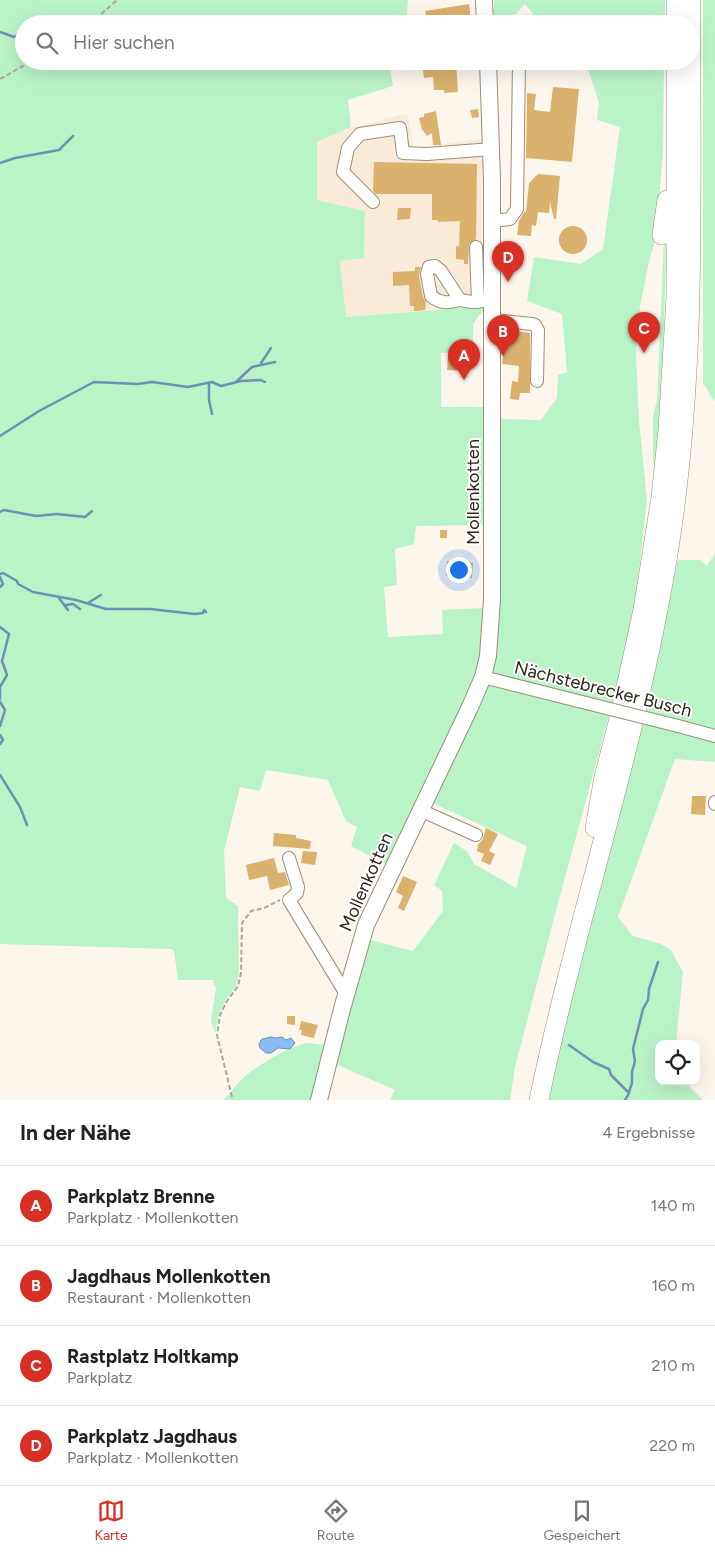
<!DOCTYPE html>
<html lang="de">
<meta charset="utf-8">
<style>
body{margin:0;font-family:Figtree,sans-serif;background:#f2f2f2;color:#222}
.controls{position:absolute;right:15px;bottom:15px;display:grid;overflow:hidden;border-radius:10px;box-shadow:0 5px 20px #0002}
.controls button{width:45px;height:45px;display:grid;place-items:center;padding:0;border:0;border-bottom:1px solid #e0e0e0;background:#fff;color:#222;font:25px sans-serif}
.you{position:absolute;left:458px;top:569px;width:18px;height:18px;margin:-12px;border:4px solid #fff;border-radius:50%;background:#1a73e8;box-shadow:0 0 0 8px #1a73e833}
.badge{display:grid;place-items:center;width:32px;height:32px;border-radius:50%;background:#d93025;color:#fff;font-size:16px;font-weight:700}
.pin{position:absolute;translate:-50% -41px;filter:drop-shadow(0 1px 2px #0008)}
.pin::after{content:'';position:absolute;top:26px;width:18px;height:15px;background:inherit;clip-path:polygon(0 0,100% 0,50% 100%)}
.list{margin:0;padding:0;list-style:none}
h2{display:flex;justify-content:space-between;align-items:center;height:65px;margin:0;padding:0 20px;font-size:21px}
h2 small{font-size:16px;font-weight:400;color:#767676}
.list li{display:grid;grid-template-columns:32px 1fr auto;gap:15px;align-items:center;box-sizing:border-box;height:80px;padding:0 20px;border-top:1px solid #e0e0e0}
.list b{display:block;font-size:19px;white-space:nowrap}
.list p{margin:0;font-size:16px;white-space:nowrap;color:#767676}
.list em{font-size:16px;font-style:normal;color:#767676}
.icon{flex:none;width:28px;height:28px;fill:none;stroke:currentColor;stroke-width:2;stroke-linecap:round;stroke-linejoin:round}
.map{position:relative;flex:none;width:715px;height:1100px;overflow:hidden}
.search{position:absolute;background:#fff;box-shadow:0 5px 20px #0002;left:15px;right:15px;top:15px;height:55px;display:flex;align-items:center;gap:12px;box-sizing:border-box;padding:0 18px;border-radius:28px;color:#767676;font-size:19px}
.sheet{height:385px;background:#fff}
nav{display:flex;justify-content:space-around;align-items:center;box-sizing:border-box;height:70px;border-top:1px solid #e0e0e0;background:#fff;font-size:14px;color:#767676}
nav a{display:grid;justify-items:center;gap:2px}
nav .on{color:#d93025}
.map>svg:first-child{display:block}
.commercial{fill:#f9ebd7}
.green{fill:#b9f4c7}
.water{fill:#8cbcf7;stroke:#6f8fb5}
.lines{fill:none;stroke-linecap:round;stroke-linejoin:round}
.stream{stroke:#6f8fb5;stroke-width:2.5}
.building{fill:#dab16d}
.minor-casing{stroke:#9d8d78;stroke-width:14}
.major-casing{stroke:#9d8d78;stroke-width:18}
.highway-casing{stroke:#9d8d78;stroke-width:20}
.path{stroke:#ada69d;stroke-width:2;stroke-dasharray:5 2.5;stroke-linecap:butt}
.minor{stroke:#fff;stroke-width:12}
.major{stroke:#fff;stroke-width:16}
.highway{stroke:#fff;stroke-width:19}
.minor-bridge-casing{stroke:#9d8d78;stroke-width:14;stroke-linecap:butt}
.minor-bridge{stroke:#fff;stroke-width:12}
.labels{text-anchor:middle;stroke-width:4;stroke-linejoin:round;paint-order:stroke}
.street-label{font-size:18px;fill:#2b251c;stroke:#fff}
</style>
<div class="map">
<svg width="715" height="1100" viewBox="0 0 715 1100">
<rect width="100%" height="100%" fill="#fdf6ed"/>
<!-- commercial -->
<path class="commercial" d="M407,113L414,149L486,138L489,305L346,317L340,261L364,258L365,211L317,200V141L351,128Z"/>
<!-- green -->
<path class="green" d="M0,0H408L406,24H24V61H389L393,86L348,100L351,127L317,142V200L365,211L364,258L340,261L346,317L486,306L473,324V352L441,353V407H486V525L416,526L414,544L395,549L397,585L384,587L388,637L443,634L442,610L484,608V634L478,674L387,865L351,846L357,827L346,821L328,780L266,770L260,791L240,787L224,851L226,898L238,906L239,974L236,986L226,999L219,1014L215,1034L211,1021L216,988L213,980H178L174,951L171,949L0,944Z
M494,0H665V24H541L525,4L516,14L494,19Z
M703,0H715V402L703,383Z
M570,61H664L663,152L656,239L650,257L640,306L636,355L639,421L647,500L635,605L613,704L489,674L498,419L541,420L557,398L558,375L567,372L562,314L527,301L534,257L581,264L603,249L620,127L597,120L599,103L588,69Z
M666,235C665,312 663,389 655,466L653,461V417L657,400L664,238Z
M715,553V731L642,713L678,560H700L707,566Z
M486,681L609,716L558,903L515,1067L510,1100H390L395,1090L331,1062L367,939L413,951L443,911L442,891L434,885L454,843L468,852L474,864L516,888L527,846L430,802Z
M641,722L715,739V762L675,759L618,917L633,936L661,944L671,950L683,972L676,1044H659V1081H684L703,1100H542Z
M306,1043L327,1045L313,1100H223C231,1093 236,1084 244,1077C260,1064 287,1048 306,1043Z"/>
<!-- water -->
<path class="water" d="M271,1037L275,1038L282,1037L286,1040L291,1038L295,1043L290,1049L278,1048L271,1053H266L260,1048L259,1044L262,1039Z"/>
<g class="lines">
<!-- stream -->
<path class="stream" d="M0,32L14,37L24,32
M0,163L15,158L59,150L73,136
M261,363L271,348
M236,382L252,367L275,362
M209,383V400L212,414
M0,436L39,411L94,382L138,384L152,382L188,387L212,382L221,386L241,381L261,380L265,382
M0,512L4,510L36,516L57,514L85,517L92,511
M0,574L3,573L17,581L18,584L33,592L76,600L106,609H150L195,614L203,613L204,610L206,612
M0,577L3,584L0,587
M59,598L68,610
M88,603L101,595
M66,605L73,604L80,609
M0,627L9,634L2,661L7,675L0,687
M0,688V699
M0,702L5,710L0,726
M0,735L3,740L0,744
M0,775L20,807L27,825
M569,1045L593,1062L609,1069L611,1075L629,1093
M625,1100L628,1095L632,1083V1072L635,1061L633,1049L643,1009L648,1000L649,989L658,962"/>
</g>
<!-- building -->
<path class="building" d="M469,4L471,21L452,24H427L425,11Z
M434,61H456L458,92L444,93V90H434L433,77L424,78L423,70L434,69Z
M553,87L579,89L572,162L526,158L527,93L536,94L534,110L550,112Z
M478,109L479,117L472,118L470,110Z
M436,111L441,145H433L432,133L427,136L422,129L419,118L424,117V114Z
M374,162L477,164L476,239L469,244L468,264H464V260L456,259V246H459L460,221L438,222V220H432V194H376L373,191Z
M538,174L560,176L556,219H554L550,202L549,213L538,212L536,226L532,225L531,236L517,235L519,221L524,212H526L529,183Z
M398,208H411L410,219L397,220Z
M559 240a14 14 0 1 1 28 0a14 14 0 1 1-28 0Z
M415,267H421L419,275L423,297L426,302L425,310L414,311V306H410L409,285L393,286V272L415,271Z
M517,331L530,333V393H520L519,400L510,399L512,381L518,382L519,366L502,364L505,338L516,339Z
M453,356H467L466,371L447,370L448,357H453Z
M440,530H447V538H440Z
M447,561L473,563L472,578L446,576Z
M692,796H706L705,815L691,814Z
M486,828L498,834L489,851L495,854L490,865L481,861L484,854L477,851L478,847L477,846L483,839Z
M274,833L296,835V838L311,841L310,849L273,846Z
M303,851L317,852L315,865L301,863Z
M274,858L278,873L285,872L289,885L270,890L267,876L249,880L246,865Z
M403,876L417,882L404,911L398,908L403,896L396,892Z
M287,1016H295V1025L287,1024Z
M301,1021L318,1025L314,1038L301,1035L302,1030H299Z"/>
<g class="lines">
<!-- minor casing -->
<g class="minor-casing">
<path id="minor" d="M373,202L343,172L348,148L360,134L400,128L403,153L427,154L492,149
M492,221L510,219L517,209L519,61
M476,247L478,302
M460,300C448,303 441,304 431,296L427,274L429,267L435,266L441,271L460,300L472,302L493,300
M493,320L532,324L535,325L538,330L537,381
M483,677L574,700
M678,726L715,736
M715,804V802
M420,810L476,835
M289,858L298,887L297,893L289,900L346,994"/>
</g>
<!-- major casing -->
<g class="major-casing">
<path id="major" d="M484,0L485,24
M319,1100L342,1009L366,925L470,707L483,677L488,656L492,599V181L488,61"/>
</g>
<!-- highway casing -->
<g class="highway-casing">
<path id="highway" d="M676,0V24
M662,235L667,200
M595,828L604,777L619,719L643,610L661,497L668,430L676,297V61
M539,1100C577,917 638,739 668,554C698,369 690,187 691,0"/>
</g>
<!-- path -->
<path class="path" d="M90,24L117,0
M0,79L23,66L27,61
M232,1097L217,1035L220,1015L227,1001L238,986L241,973L242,923L251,911L264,908L280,900"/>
<!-- minor -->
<use href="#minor" class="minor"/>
<!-- major -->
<use href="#major" class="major"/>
<!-- highway -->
<use href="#highway" class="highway"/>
<!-- minor-bridge casing -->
<g class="minor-bridge-casing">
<path id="minor-bridge" d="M574,700L678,726"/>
</g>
<!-- minor-bridge -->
<use href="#minor-bridge" class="minor-bridge"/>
</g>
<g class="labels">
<!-- street labels -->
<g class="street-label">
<text transform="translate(473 492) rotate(-90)" y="6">Mollenkotten</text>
<text transform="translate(603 689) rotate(14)" y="6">Nächstebrecker Busch</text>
<text transform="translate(366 882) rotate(-66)" y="6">Mollenkotten</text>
</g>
</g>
</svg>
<div class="controls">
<button><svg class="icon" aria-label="locate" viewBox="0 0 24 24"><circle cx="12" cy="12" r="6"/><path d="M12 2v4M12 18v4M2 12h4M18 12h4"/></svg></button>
</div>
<div class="you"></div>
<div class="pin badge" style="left:464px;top:380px">A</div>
<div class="pin badge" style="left:503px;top:356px">B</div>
<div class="pin badge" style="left:644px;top:353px">C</div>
<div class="pin badge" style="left:508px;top:282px">D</div>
<div class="search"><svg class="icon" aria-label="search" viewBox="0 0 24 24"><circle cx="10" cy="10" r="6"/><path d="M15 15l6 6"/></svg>Hier suchen</div>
</div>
<section class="sheet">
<h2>In der Nähe<small>4 Ergebnisse</small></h2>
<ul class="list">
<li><span class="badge">A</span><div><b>Parkplatz Brenne</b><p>Parkplatz · Mollenkotten</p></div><em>140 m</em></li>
<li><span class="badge">B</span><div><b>Jagdhaus Mollenkotten</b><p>Restaurant · Mollenkotten</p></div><em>160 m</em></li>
<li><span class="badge">C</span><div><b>Rastplatz Holtkamp</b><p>Parkplatz</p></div><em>210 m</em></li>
<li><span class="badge">D</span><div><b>Parkplatz Jagdhaus</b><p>Parkplatz · Mollenkotten</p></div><em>220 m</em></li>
</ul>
</section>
<nav>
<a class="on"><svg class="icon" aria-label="map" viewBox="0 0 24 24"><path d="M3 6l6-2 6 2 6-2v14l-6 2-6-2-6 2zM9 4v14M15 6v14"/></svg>Karte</a>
<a><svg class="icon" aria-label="directions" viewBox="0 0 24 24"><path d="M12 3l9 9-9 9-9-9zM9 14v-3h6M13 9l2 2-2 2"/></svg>Route</a>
<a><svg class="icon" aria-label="saved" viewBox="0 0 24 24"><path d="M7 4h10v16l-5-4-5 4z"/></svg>Gespeichert</a>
</nav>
